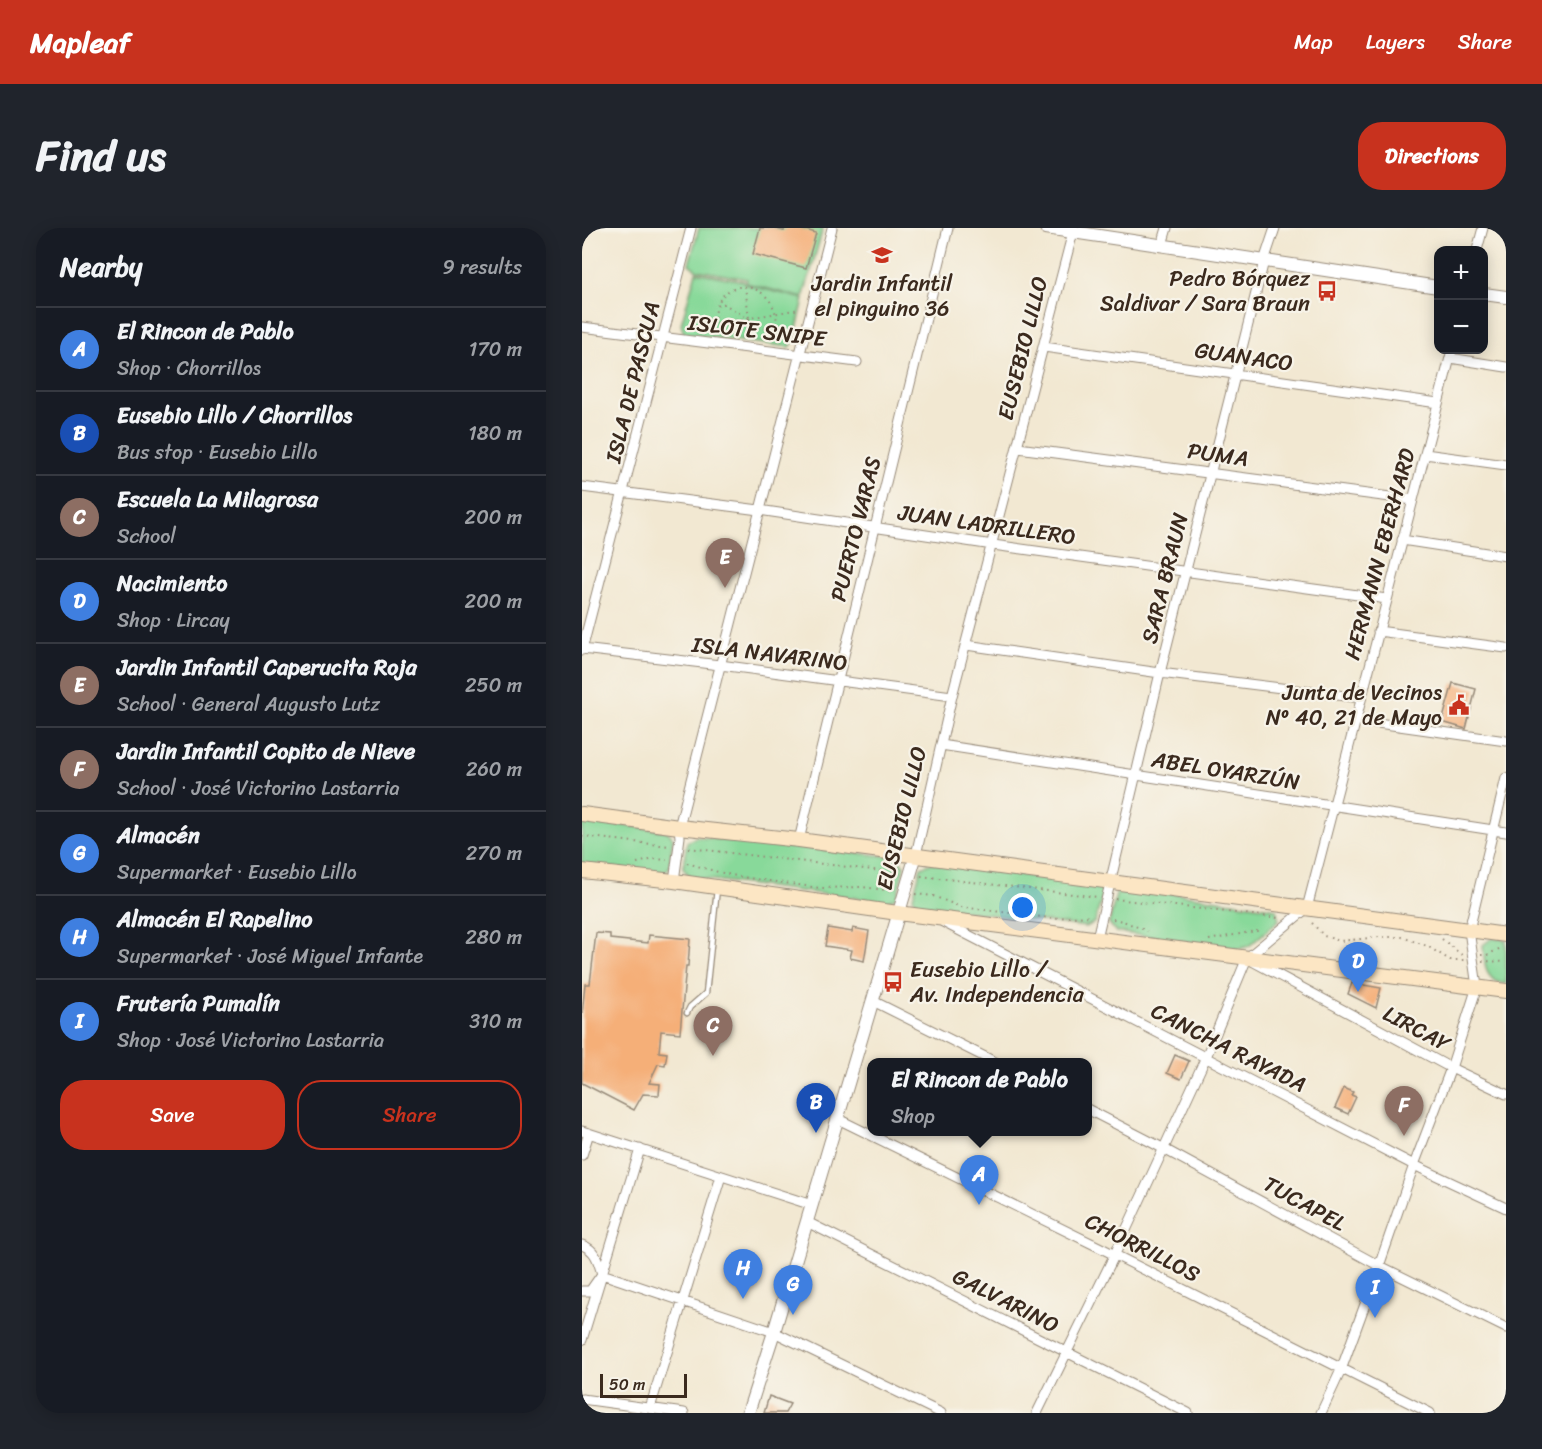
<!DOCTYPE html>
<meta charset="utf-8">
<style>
body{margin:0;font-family:Sriracha,sans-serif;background:#20242c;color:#f1f3f6}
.controls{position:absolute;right:18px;top:18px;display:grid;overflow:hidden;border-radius:12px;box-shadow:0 3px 15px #0003}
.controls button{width:54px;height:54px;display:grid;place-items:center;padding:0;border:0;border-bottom:2px solid #363941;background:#171b24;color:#f1f3f6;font:30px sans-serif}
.scale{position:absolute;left:18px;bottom:15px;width:87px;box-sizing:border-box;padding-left:6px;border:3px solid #3b2a1e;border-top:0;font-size:16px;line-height:21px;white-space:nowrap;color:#3b2a1e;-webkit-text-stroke:4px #f7f3e8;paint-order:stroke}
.you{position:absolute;left:441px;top:680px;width:21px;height:21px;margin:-15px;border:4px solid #fff;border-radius:50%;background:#1a73e8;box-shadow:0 0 0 9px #1a73e833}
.badge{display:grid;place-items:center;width:39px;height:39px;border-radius:50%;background:#c8321e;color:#fff;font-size:20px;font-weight:700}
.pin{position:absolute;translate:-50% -50px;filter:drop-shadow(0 2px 3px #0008)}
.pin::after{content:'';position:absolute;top:32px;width:21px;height:18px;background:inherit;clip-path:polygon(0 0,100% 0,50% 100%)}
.popup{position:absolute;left:285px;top:830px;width:225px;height:78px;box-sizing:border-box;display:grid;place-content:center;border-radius:12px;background:#171b24;filter:drop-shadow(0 2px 4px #0005);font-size:20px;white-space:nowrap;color:#9ea1a6}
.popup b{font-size:22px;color:#f1f3f6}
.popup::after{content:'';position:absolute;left:50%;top:100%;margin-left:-12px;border:12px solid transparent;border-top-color:#171b24}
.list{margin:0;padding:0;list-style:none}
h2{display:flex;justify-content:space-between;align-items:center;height:78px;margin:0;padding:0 24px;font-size:26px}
h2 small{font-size:20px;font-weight:400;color:#9ea1a6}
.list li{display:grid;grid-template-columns:39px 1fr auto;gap:18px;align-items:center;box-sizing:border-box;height:84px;padding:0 24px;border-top:2px solid #363941}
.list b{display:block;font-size:22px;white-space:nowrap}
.list p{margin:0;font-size:20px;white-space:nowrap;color:#9ea1a6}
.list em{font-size:20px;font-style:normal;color:#9ea1a6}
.actions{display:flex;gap:12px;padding:18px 24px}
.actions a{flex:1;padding:14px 0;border:2px solid #c8321e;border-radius:24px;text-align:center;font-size:21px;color:#c8321e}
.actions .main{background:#c8321e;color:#fff}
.map{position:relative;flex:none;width:924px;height:1185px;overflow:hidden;border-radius:24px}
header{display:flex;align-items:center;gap:36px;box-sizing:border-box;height:84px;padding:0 30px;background:#c8321e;color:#fff}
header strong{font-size:28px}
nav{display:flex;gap:33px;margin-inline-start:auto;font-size:21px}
.intro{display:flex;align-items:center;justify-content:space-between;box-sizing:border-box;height:144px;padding:0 36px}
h1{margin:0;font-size:42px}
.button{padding:15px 27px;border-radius:24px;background:#c8321e;color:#fff;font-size:21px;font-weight:700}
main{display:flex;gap:36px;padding:0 36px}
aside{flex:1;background:#171b24;border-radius:24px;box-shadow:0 3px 15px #0003}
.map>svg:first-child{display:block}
.green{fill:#88d99a;stroke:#62825c;stroke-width:1.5}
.building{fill:#f5af78}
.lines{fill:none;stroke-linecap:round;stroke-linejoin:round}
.service-casing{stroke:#968978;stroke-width:7}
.minor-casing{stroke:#968978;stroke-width:11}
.tertiary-casing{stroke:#968978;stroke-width:14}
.secondary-casing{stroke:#968978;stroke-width:16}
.path{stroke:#968978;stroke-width:2;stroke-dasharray:1.5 4.5;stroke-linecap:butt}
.service{stroke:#fff;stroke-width:4.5}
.minor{stroke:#fff;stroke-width:9}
.tertiary{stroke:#fff;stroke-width:12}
.secondary{stroke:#fce6c4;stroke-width:14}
.labels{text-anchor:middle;stroke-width:4.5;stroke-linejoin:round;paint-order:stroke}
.poi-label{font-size:22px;fill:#3b2a1e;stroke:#f7f3e8;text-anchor:end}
.street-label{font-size:22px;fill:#3b2a1e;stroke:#f7f3e8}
</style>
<header>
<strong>Mapleaf</strong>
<nav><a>Map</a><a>Layers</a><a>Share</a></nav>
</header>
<div class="intro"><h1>Find us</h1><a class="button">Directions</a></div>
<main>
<aside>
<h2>Nearby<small>9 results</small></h2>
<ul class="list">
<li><span class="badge" style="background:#3f7fe0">A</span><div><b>El Rincon de Pablo</b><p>Shop · Chorrillos</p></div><em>170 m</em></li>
<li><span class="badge" style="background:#1a4fb4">B</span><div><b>Eusebio Lillo / Chorrillos</b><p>Bus stop · Eusebio Lillo</p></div><em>180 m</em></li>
<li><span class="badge" style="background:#8d6e63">C</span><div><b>Escuela La Milagrosa</b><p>School</p></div><em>200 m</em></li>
<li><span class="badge" style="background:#3f7fe0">D</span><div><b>Nacimiento</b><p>Shop · Lircay</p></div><em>200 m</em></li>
<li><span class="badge" style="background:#8d6e63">E</span><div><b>Jardin Infantil Caperucita Roja</b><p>School · General Augusto Lutz</p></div><em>250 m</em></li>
<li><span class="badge" style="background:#8d6e63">F</span><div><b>Jardin Infantil Copito de Nieve</b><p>School · José Victorino Lastarria</p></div><em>260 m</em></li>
<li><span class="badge" style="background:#3f7fe0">G</span><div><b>Almacén</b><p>Supermarket · Eusebio Lillo</p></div><em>270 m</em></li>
<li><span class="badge" style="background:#3f7fe0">H</span><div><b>Almacén El Rapelino</b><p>Supermarket · José Miguel Infante</p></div><em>280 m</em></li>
<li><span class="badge" style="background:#3f7fe0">I</span><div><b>Frutería Pumalín</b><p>Shop · José Victorino Lastarria</p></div><em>310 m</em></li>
</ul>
<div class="actions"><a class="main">Save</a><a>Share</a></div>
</aside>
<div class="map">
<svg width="924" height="1185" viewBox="0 0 924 1185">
<rect width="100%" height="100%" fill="#f7f3e8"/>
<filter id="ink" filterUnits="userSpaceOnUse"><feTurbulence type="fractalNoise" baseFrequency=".0167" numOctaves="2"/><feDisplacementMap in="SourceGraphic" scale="12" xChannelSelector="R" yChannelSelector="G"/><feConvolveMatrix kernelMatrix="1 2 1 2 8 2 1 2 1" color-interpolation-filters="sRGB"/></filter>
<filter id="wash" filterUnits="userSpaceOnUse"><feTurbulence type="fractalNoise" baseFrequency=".008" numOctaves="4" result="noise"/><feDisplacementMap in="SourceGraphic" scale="24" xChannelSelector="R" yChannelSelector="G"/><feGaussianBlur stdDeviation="1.35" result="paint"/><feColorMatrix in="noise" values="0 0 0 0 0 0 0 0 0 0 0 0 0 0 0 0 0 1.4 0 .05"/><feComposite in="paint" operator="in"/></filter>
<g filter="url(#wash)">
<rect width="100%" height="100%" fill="#f2e8d2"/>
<!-- green -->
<path class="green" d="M117,0H241L221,70L164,55L165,51L115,42L107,36Z
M114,44L162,53V56L222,71L212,113L208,119L102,106L99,96Z
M0,592L85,603L91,610L87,640L79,646L0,636Z
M114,609L315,629L322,638L315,669L305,674L108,649L101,640L105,614Z
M350,635L518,657L521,665L513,694L504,699L336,677L331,669L339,639Z
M544,658L694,681L697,692L667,718L657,721L534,704L527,695L535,663Z
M910,710L924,712V756C901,753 903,735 901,717Z"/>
<g id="blocks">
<!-- building -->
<path class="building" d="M178,0H191L202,3L203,0H217L234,5L224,40L171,26Z
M871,455L894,461L884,501L860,494Z
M246,700L270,704L271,700L287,703L282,733L268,730L270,722L243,718Z
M14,705L28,706V711L66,715L67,707L108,711L106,738H104L98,805L79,803L77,824L85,825L83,837L76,836L67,855L78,856L77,867L61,866L52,882L0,855V787L3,756H8Z
M770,755L799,760L794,780L766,766Z
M593,827L607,833L599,851L585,845Z
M762,860L771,864L769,867L774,869L766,886L753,880Z
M187,1168L208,1176L203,1185H182Z"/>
</g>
</g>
<g filter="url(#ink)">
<use href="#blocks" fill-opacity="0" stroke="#968978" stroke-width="1.5"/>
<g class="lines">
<!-- service casing -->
<g class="service-casing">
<path id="service" d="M105,785L108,779L124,765L135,661"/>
</g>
<!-- minor casing -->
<g class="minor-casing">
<path id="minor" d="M580,17L585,0
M895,22L901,0
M0,99L275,134
M462,119L856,175
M868,130L924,139
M436,220L831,272
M843,226L924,237
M0,259L177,282L411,317L805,371
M820,312L924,328
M796,403L924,420
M384,417L578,445L779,470
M0,421L138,437L370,468
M0,422L109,0
M774,492L924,513
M359,517L924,604
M217,612L366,0
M334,627L370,468L492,0
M92,653L98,609L97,599L250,0
M361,694L832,937L924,980
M515,710L578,445L682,33L693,0
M672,734L869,840L924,866
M291,773L413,834
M505,881L571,915L794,1036L924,1100
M256,891L521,1021L848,1185
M0,903L230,977
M0,927L7,905
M225,994L606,1185
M0,1017C14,1022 16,1033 20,1046L8,1063H0
M20,1046L192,1104L359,1185
M0,1112L58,921
M0,1171L102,1185
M68,1180L139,948
M455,1185L533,1026L624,829L665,730L725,680L870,122
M739,1185L759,1142L797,1038L832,937L869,840L895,759L887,702L924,550"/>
</g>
<!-- tertiary casing -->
<g class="tertiary-casing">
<path id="tertiary" d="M464,0L856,59
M902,66L924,69
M166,1185L192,1104L334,627"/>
</g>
<!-- secondary casing -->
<g class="secondary-casing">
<path id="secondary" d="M0,586L97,599L217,612L924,707
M0,643L92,653L316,685L924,763"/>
</g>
<!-- path -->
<path class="path" d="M163,58L167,90
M133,96C130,39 204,51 194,107L137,73
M106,101L218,81
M0,608L87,618
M107,620L316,645
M55,635L72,631L85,632
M105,635L136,644L159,649L238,660L280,659L312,663
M339,648L516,669
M333,666L351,668L379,679L468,690L510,688
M533,671L697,690
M531,691L541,693L565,703
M730,695L742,708L758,713L798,709H820L845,718L868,732H883
M860,711L881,728
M627,712L673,703H680
M899,727H905L921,719
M900,733L924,734"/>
<!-- service -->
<use href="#service" class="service"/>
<!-- minor -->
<use href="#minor" class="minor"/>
<!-- tertiary -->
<use href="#tertiary" class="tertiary"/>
<!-- secondary -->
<use href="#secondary" class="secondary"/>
</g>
</g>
<!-- icons -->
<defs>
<g id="school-bare" transform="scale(1.62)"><path d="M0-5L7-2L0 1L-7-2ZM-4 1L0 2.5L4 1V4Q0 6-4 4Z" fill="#c8321e" stroke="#f7f3e8" stroke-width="2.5" paint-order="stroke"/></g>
<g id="bus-bare" transform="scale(1.62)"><path d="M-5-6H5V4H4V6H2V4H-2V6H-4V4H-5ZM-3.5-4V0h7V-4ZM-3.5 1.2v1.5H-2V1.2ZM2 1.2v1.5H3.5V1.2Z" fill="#c8321e" stroke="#f7f3e8" stroke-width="2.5" paint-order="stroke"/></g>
<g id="civic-bare" transform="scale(1.62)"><path d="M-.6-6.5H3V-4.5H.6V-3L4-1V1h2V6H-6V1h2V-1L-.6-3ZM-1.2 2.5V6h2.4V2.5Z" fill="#c8321e" stroke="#f7f3e8" stroke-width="2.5" paint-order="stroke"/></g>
</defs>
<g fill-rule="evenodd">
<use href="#school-bare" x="300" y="27"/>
<use href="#bus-bare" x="745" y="63"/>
<use href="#civic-bare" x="877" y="477"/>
<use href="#bus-bare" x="311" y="754"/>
</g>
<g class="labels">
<!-- poi labels -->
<g class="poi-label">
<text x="728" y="58">Pedro Bórquez<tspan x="728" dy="25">Saldivar / Sara Braun</tspan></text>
<text x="300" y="63" text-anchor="middle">Jardin Infantil<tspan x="300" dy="25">el pinguino 36</tspan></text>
<text x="860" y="472">Junta de Vecinos<tspan x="860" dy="25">Nº 40, 21 de Mayo</tspan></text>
<text x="328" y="749" text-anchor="start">Eusebio Lillo /<tspan x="328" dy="25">Av. Independencia</tspan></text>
</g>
<!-- street labels -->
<g class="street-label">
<text transform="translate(175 102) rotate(7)" y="8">ISLOTE SNIPE</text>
<text transform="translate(440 120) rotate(-76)" y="8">EUSEBIO LILLO</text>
<text transform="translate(662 128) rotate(8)" y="8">GUANACO</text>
<text transform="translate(50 154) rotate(-76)" y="8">ISLA DE PASCUA</text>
<text transform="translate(636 226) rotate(8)" y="8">PUMA</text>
<text transform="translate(405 296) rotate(8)" y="8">JUAN LADRILLERO</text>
<text transform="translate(273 301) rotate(-76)" y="8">PUERTO VARAS</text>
<text transform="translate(797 326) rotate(-75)" y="8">HERMANN EBERHARD</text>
<text transform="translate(582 350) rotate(-76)" y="8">SARA BRAUN</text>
<text transform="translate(188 425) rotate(7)" y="8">ISLA NAVARINO</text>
<text transform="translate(644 542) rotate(9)" y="8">ABEL OYARZÚN</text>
<text transform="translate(319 590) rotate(-76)" y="8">EUSEBIO LILLO</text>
<text transform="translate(835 800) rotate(28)" y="8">LIRCAY</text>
<text transform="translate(647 819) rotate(27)" y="8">CANCHA RAYADA</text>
<text transform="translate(723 975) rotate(29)" y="8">TUCAPEL</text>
<text transform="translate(561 1019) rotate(27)" y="8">CHORRILLOS</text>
<text transform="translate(424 1072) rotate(27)" y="8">GALVARINO</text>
</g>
</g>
</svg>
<div class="controls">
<button>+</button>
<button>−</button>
</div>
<div class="scale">50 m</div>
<div class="you"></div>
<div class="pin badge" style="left:397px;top:977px;background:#3f7fe0">A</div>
<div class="popup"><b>El Rincon de Pablo</b>Shop</div>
<div class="pin badge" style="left:234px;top:905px;background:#1a4fb4">B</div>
<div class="pin badge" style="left:131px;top:828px;background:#8d6e63">C</div>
<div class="pin badge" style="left:776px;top:764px;background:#3f7fe0">D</div>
<div class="pin badge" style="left:143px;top:360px;background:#8d6e63">E</div>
<div class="pin badge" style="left:822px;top:908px;background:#8d6e63">F</div>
<div class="pin badge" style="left:211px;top:1087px;background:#3f7fe0">G</div>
<div class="pin badge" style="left:161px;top:1071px;background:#3f7fe0">H</div>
<div class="pin badge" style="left:793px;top:1090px;background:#3f7fe0">I</div>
</div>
</main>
